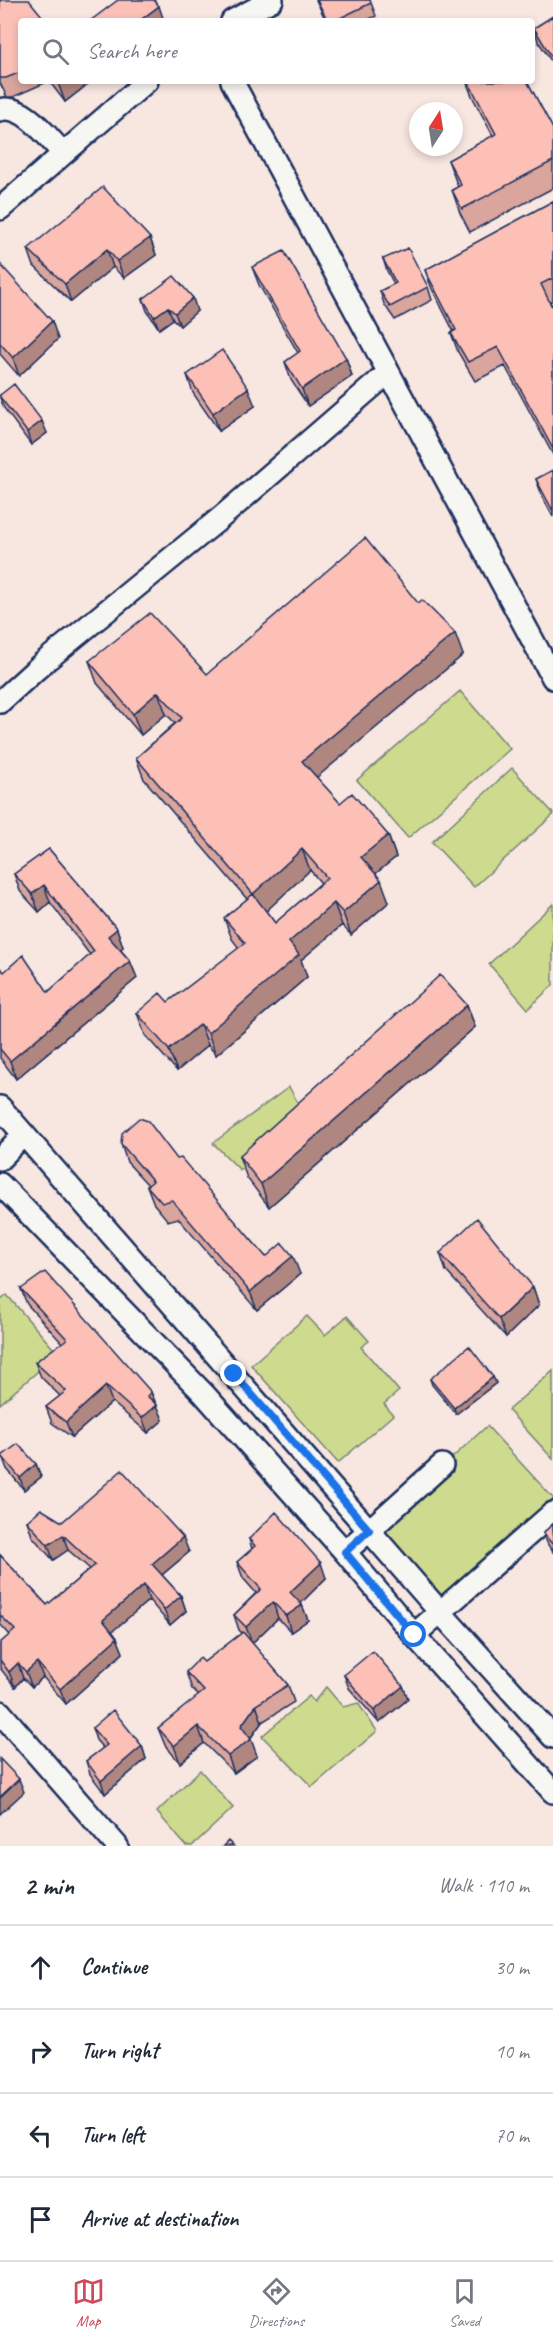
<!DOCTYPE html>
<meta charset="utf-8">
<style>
body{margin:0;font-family:Caveat,sans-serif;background:#f2f2f3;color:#1f2937}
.compass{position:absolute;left:409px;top:102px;width:54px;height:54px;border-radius:50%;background:#fff;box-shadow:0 3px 9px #0003;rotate:12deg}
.stop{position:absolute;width:18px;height:18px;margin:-14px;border:4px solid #1a73e8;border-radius:50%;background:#fff}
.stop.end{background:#1a73e8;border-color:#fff;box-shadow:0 2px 6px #0008}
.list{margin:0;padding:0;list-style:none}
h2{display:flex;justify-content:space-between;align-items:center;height:78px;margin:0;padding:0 24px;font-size:26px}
h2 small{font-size:20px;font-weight:400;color:#747a83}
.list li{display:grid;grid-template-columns:39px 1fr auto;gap:18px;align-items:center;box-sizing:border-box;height:84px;padding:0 24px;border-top:2px solid #e0e1e3}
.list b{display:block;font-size:22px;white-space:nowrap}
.list em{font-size:20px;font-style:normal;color:#747a83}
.icon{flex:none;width:33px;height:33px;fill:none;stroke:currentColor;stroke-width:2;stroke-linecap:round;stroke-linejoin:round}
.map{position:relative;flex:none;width:553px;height:1846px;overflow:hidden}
.search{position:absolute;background:#fff;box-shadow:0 3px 9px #0003;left:18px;right:18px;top:18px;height:66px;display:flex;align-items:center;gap:15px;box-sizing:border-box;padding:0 21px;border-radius:6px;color:#747a83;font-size:22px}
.sheet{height:414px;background:#fff}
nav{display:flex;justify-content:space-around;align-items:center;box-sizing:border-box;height:84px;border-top:2px solid #e0e1e3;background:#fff;font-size:16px;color:#747a83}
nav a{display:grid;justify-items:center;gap:3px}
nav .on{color:#d1495b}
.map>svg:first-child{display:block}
.green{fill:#ceda8d;stroke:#748476;stroke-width:1.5}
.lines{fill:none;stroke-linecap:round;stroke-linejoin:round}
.minor-casing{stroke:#1b2f5e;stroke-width:26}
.minor{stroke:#f6f6f2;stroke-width:21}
.wall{fill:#d9a59d;stroke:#1b2f5e;stroke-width:1.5;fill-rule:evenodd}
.shaded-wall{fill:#b08680;stroke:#1b2f5e;stroke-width:1.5}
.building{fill:#fcc0b7;stroke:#1b2f5e;stroke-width:1.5;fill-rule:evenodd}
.route{stroke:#1a73e8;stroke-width:8}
</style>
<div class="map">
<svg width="553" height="1846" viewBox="0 0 553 1846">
<rect width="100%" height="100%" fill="#f8e6e0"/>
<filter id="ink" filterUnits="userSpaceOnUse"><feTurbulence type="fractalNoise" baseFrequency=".0167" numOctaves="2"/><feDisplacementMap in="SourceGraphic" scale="12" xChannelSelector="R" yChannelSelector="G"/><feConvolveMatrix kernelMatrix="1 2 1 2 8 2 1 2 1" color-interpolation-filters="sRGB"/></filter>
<g filter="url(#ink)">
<!-- green -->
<path class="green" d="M460,691L510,749L408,838L357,780Z
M512,768L553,813V815L474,887L432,842Z
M553,904V985L528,1009L489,964Z
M289,1087L302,1110L240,1170L213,1143Z
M7,1295L58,1354L0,1404V1301Z
M307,1316L325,1335L347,1316L369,1341L361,1347L399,1391L384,1404L393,1415L338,1463L251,1365Z
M553,1371V1459L508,1410Z
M487,1426L553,1498V1504L442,1606L372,1531Z
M326,1687L343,1707L358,1703L377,1731L312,1787L262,1736L309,1696L314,1702Z
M200,1770L233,1808L192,1846H186L157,1812Z"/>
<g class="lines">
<!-- minor casing -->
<g class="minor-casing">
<path id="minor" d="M232,21L272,0
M232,81L553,678
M0,110C24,103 49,139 63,153
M0,209L147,81
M0,702L43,663L218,520L388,373
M0,1107L441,1613L553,1737
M0,1159L24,1134
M0,1184L204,1394L345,1552L414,1635L553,1792
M345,1552L442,1465
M414,1635L553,1513
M0,1712L117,1846"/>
</g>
<!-- minor -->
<use href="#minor" class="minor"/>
</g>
<!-- wall -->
<path class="wall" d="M0,0L21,21V81H92L65,102L49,81L13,97H7L0,83Z
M316,0H370L376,16L365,21H326Z
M553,16V64L538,41L534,28Z
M466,81H527L553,129V188L470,232L460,213L452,190L458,187L448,160L493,136L472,96Z
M553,201V300L550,302L551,305L553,304V455L505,366L475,381L458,352L451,333L454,332L432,289L425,270Z
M150,238L156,255L124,278L113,267L71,302L34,266L28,249Z
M383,259L428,287L432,300L395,320L384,304L380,291L394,284L387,271Z
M0,264L58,339L19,376L0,354Z
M252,267L346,358L352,376L308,406L291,380L285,362L298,353L259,285Z
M143,299L197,311L180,326L173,319L159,329L147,311Z
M187,375L255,406L219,431L193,393Z
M0,395L47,433L31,445L4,408L0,398Z
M553,470V517L543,498L536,479Z
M418,603L463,655L316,777L340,803L388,835L396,857L376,873L389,902L351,935L342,925L301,960L307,977L216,1055L208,1045L177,1071L145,1035L137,1013L168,1002L239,948L232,939L224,918L247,899L144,779L136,758L175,723L166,714L141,735L97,683L89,661L207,674ZM310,870L321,883L275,923L266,911Z
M49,849L117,929L123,947L120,949L130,961L137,978L16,1079L0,1058V968L4,972L48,992L90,955L50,902L39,912L20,891L14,874Z
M467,1005L475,1027L269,1207L247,1178L239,1156Z
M121,1144L177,1159L266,1257L300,1274L257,1310L178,1218L168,1221L154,1204L147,1186L148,1185L127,1162Z
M440,1253L533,1287L539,1305L506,1337L446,1271Z
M21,1289L151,1392L163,1420L148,1433L112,1402L72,1437L52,1423L46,1407L60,1396L41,1377L35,1362L62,1343L27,1304Z
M493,1377L496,1383L456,1414L432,1385L430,1379Z
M2,1456L36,1464L41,1477L24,1490L7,1469Z
M27,1521L62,1522L189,1552L162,1575L181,1596L186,1611L170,1625L149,1600L112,1631L117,1638L123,1653L66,1704L43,1677L32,1687L23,1678L15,1687L0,1668V1643L10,1635L0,1624V1555L47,1605L90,1569L68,1550L53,1560L32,1536Z
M553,1524V1552L548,1545L543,1533Z
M249,1539L326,1578L301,1603L302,1605L308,1620L291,1632L278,1618L252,1643L288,1685L294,1702L262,1722L250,1739L257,1756L234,1773L204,1743L180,1763L165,1745L158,1728L199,1696L192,1689L186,1672L204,1662L242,1633L239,1630L234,1615L256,1593L243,1578L237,1562L252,1549Z
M344,1675L403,1686L408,1699L379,1723L349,1688Z
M92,1728L142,1746L146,1759L105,1794L90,1774L86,1761L103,1748L96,1740Z"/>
<!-- shaded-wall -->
<path class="shaded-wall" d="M159,6L164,21H139Z
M61,81H92L65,102L58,83Z
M150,238L156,255L124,278L117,261Z
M107,249L113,267L71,302L65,284Z
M193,298L197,311L180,326L175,313Z
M168,307L173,319L159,329L154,317Z
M52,321L58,339L19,376L13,358Z
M346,358L352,376L308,406L302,389Z
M248,388L255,406L219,431L213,413Z
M42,421L47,433L31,445L27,432Z
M455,633L463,655L310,783L302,761Z
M158,692L166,714L141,735L133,714Z
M388,835L396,857L369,879L361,857Z
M302,849L310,870L261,916L253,894Z
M381,880L389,902L351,935L343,913Z
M44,885L50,902L39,912L32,894Z
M334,903L342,925L301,960L307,977L216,1055L208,1033L289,942Z
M117,929L123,947L115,953L108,936Z
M130,961L137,978L16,1079L10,1061Z
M467,1005L475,1027L269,1207L261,1184Z
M200,1024L208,1045L177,1071L169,1050Z
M293,1256L300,1274L257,1310L250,1292Z
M533,1287L539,1305L506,1337L499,1319Z
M493,1377L496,1383L456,1414L454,1408Z
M106,1386L112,1402L72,1437L66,1422Z
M151,1392L156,1406L157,1405L163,1420L148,1433L142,1418L147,1396Z
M36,1464L41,1477L24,1490L20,1478Z
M63,1535L68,1550L53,1560L48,1545Z
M183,1537L189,1552L157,1579L152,1564Z
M321,1563L326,1578L296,1608L290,1592Z
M144,1585L149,1600L108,1635L103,1620Z
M181,1596L186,1611L170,1625L164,1610Z
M273,1602L278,1618L252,1643L246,1627Z
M302,1605L308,1620L291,1632L286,1616Z
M117,1638L123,1653L66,1704L60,1689Z
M37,1662L43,1677L32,1687L26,1672Z
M18,1663L23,1678L15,1687L9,1672Z
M403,1686L408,1699L379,1723L374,1711Z
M256,1705L262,1722L249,1740L251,1739L257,1756L234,1773L228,1756L241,1726Z
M198,1726L204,1743L180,1763L174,1746Z
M142,1746L146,1759L105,1794L101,1781Z
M19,1779L24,1792L0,1814V1797Z"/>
<!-- building -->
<path class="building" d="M0,0H29L46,21H21V72L6,78H0Z
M118,0H154L159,6L139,21H90Z
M317,0H370L371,3L334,21H328Z
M553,16V55L551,56L534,28Z
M468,81H527L553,129V161L462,209L452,190L461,185L448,160L496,134Z
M103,187L150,238L117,261L107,249L65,284L28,249Z
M553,201V278L541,284L551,305L553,304V449L498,347L468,362L451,333L456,330L425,270Z
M408,248L428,287L390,307L380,291L396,283L383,259Z
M284,251L346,358L302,389L285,362L300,351L252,267Z
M0,264L52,321L13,358L0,343Z
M174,276L193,298L175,313L168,307L154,317L143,299Z
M222,350L248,388L213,413L187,375Z
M14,384L42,421L27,432L0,397V395Z
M553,470V511L536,479Z
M365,538L418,603L422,600L455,633L302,761L340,803L352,793L388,835L361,857L381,880L343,913L334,903L289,942L299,955L208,1033L200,1024L169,1050L137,1013L160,993L168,1002L245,943L224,918L253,894L136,758L182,718L158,692L133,714L89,661L150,613L207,674ZM302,849L327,878L275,923L253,894Z
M49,849L117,929L108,936L130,961L10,1061L0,1049V968L4,972L23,955L48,992L94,951L44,885L32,894L14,874Z
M440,975L467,1005L261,1184L239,1156Z
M139,1118L148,1121L177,1159L181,1158L266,1257L282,1243L293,1256L250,1292L172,1200L162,1203L147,1186L153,1181L121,1144L122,1133Z
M477,1218L533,1287L499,1319L440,1253Z
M45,1272L151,1392L147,1396L157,1405L142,1418L106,1386L66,1422L46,1407L66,1391L35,1362L67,1339L21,1289Z
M469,1346L493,1377L454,1408L430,1379Z
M18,1444L36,1464L20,1478L2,1456Z
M122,1470L183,1537L152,1564L181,1596L164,1610L144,1585L103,1620L117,1638L60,1689L37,1662L26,1672L18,1663L9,1672L0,1660V1643L15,1630L0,1615V1555L47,1605L95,1565L63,1535L48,1545L27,1521L41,1509L62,1522Z
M276,1512L321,1563L290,1592L302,1605L286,1616L273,1602L246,1627L234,1615L261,1589L237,1562L255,1546L249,1539Z
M553,1524V1545L543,1533Z
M243,1632L288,1685L256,1705L241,1726L251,1739L228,1756L198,1726L174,1746L158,1728L204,1691L186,1672L200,1658L204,1662Z
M373,1651L403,1686L374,1711L344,1675Z
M113,1710L142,1746L101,1781L86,1761L107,1745L92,1728Z
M0,1759L19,1779L0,1797Z
M228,1841L233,1846H223Z"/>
</g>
<g class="lines" filter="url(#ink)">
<!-- route -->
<path class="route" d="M234,1374L369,1530L345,1552L414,1635"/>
</g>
</svg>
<svg class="compass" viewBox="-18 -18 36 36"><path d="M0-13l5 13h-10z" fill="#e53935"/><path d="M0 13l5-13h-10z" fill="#747a83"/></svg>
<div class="stop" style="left:414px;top:1635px"></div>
<div class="stop end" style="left:234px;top:1374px"></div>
<div class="search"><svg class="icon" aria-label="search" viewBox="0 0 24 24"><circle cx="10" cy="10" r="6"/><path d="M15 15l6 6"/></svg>Search here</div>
</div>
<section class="sheet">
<h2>2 min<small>Walk · 110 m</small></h2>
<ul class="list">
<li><svg class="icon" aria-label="ahead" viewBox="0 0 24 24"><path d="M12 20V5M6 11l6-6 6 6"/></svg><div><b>Continue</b></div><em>30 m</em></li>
<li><svg class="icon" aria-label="right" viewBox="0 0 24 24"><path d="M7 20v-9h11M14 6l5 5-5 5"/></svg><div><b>Turn right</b></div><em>10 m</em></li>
<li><svg class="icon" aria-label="left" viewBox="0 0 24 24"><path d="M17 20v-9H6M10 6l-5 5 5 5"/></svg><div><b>Turn left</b></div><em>70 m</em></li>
<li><svg class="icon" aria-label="arrive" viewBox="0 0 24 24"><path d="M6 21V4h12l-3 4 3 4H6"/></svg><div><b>Arrive at destination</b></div></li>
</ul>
</section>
<nav>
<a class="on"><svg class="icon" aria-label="map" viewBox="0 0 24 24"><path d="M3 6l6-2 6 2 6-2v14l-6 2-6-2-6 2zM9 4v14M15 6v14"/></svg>Map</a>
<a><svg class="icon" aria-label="directions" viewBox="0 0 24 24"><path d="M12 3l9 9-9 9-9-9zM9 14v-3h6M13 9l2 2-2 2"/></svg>Directions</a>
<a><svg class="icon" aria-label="saved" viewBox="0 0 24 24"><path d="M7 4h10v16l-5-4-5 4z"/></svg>Saved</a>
</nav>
